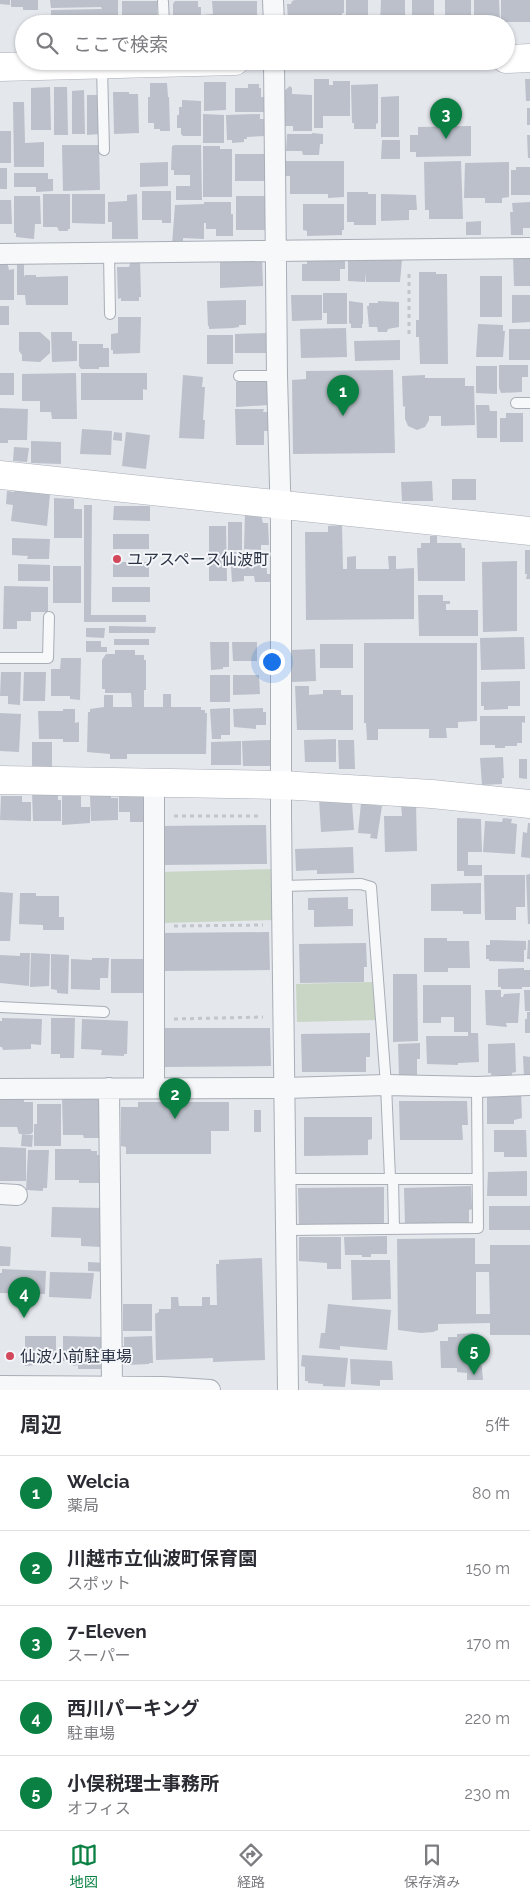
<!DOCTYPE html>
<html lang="ja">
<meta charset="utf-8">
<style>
body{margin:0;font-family:Raleway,"Noto Sans JP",sans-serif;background:#f2f2f3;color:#2b2b33}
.you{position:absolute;left:271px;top:661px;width:18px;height:18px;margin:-12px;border:4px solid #fff;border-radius:50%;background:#1a73e8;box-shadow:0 0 0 8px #1a73e833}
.badge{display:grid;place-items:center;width:32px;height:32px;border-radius:50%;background:#0b8043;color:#fff;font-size:16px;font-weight:700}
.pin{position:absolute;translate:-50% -41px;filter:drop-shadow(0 1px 2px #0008)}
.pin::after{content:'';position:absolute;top:26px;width:18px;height:15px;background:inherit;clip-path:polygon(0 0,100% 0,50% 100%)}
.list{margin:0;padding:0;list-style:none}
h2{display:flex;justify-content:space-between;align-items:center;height:65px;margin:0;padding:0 20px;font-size:21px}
h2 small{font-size:16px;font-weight:400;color:#7c7c81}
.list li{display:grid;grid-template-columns:32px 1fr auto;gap:15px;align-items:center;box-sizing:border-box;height:75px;padding:0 20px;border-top:1px solid #e1e1e2}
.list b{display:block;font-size:19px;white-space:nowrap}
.list p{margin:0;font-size:16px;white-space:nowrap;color:#7c7c81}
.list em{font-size:16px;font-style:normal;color:#7c7c81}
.icon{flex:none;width:28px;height:28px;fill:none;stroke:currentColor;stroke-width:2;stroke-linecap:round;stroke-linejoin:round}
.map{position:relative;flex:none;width:530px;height:1390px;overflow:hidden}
.search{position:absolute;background:#fff;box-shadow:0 1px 4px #0004;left:15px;right:15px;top:15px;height:55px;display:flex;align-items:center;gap:12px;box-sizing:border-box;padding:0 18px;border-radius:28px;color:#7c7c81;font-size:19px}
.sheet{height:440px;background:#fff}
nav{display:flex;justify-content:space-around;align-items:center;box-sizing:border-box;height:70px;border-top:1px solid #e1e1e2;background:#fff;font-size:14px;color:#7c7c81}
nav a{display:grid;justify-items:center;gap:2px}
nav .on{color:#0b8043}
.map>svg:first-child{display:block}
.green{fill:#c9d6c5}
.building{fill:#bbc0ca;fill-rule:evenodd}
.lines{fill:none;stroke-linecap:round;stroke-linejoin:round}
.lane-casing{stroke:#a9aeb7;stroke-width:12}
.street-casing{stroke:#a9aeb7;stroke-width:22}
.secondary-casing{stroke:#a9aeb7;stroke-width:29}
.path{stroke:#c2c5cb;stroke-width:3;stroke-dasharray:4 4;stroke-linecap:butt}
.lane{stroke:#f7f8fa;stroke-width:10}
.street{stroke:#f7f8fa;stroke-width:20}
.secondary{stroke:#fff;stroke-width:28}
.poi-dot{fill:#d1495b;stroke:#f4f6f9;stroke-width:2}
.labels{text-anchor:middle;stroke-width:4;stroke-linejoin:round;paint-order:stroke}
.poi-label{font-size:16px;fill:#2b3445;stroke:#f4f6f9;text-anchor:start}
</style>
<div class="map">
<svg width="530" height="1390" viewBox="0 0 530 1390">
<rect width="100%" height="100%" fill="#e4e7ec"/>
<!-- green -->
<path class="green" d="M275,869V920L161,923L159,872Z
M373,982L377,1020L297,1022L296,984Z"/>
<!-- building -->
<path class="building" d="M0,0H10V5L0,4Z
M11,0H38V10H23V7H11Z
M50,0H118V24H51V10L102,9L101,7L51,8Z
M295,0H344V13H342V16L321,17L322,22H296V20H288L287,4H291L292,1Z
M346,0H368V24H346Z
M381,0H405V24H380Z
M412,0H434V24H412Z
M445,0H471V23L447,24V18H445Z
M474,0H499L500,23H474Z
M501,0H530V22H501Z
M122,1H157V24H122Z
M175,1H198V7H201V24H173V4Z
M212,1H257V23L202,24V15L213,14Z
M314,79H329V85H333V81H350V116H323V128H314Z
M525,79H530V101H526Z
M204,82H226V110L204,111Z
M150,83H167L168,97H169L170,131H160V129H154V123H148V97H150Z
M248,84H259V88H261V97H264V112H235V88H248Z
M378,84V123L376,124V129H354V123H352L351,85Z
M290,86L292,88V94L312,95V131H293V126H284L283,92Z
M50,87L51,130H31V88Z
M54,87H67L68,135H54Z
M84,90L85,134H72V91Z
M113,92H129V94H138L139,133L114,134Z
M87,95H99L100,134L87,135Z
M399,96V137H381V97Z
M182,100L201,101V136H183L181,134V128H177V115H179V107H182Z
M13,102H24L25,143L44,142V167H14Z
M527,108H530V125H527Z
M203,114L224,115V143H203Z
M260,114V119H265V136L247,137V139H244V142L232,143V140H227L226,115Z
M471,126V156L416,157V152H410V135H418V127Z
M0,131H11V163H0Z
M312,133L323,134V144H320L319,155H303L302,151H286L287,134H312Z
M527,135H530V158H528Z
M382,140H400V159H381Z
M62,145H99L100,190L63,191Z
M175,145H201L202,200H176V186H190V175H174V170H171L172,146Z
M203,146H220V149H232V197H203Z
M235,154H265V181H235Z
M285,161H344V197L328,198V194H290V176H285Z
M461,161L463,219H429V210H425L424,162Z
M168,162V186L140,187V163Z
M509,162V197L502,198V203H485V198H464L465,163Z
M516,167H530V195H511V170H516Z
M0,168H7V189H0Z
M14,173H48V179H53V191L36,192V187H14Z
M142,191H171V223H162V220H142Z
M347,192H368V194H376V225H354V222H347Z
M43,194H70V229H68V231H59L57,227H43Z
M72,194H105V224L72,223Z
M137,194L138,239H112V222H108V202L127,201V195Z
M381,194L416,195L417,210H409V220L381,221Z
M14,196H40L41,224H35L34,239L16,237V233H14Z
M236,196H266V230H236Z
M0,200H11L12,224H0Z
M204,202H231V214H233V236H216V229H206V223H204V216V239L183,238V245H172L175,205L204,204Z
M530,202V228H523V235H511L510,212H513L512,203Z
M303,204H344V230H342V235L307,236V231L303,230Z
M481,221V235H466V222Z
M348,255H366V260H374V258L402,259L400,282H366V273L365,282L348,281Z
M513,255H530V286H514Z
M220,257L262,258L263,286L220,288Z
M345,257V269H340V281H302V264H307V258Z
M131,260H140L141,297H139V301H121V298L118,299L117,267H129Z
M0,262H7L9,270L14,269V300H0Z
M17,262H24V277L25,275H36V277L68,276V305H26L25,295H17Z
M419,272H436V274H447L448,364H420L419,337H416V320H419Z
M480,276H502V317H480Z
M323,293H347V324H327V313H323Z
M291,295H322V320L292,321Z
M512,295H530V322L512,323Z
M246,300V325H239V327L233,328L209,329V326H208L207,301Z
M349,301L363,303V324H362V328H351V324L349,323Z
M378,301L399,302V327L388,329L387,332H378L377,327H369L367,306H369V303H378Z
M0,306H9V325H0Z
M118,317H141L140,353L113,354V350H111V334L118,333Z
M478,324L503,325V331H505L503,357H476Z
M346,328L347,357L301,358L300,329Z
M509,329H530V360H509Z
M19,332H40L50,341V353L40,362L22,361V355L19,351Z
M51,332H72V341H77V361L52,362Z
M267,333V353H235V334Z
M207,335H233V364H207Z
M400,340V360L355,361L354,341Z
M79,344H103V348H109V367H99V369H81L79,366Z
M499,365H528V377H522V392L501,393L499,388Z
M476,366H497V394L476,393Z
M393,370L395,453L293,454L292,380L306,379V371Z
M0,373H14V395H0Z
M76,373L77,419H52L51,412H40V401H22V374Z
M81,373H147V390L143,389V400H81Z
M183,375L203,377L202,387H205L203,420H205L204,439L179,438Z
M425,375V378H465V386H474L475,425L441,426V416H429V420L425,427L417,430L408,426L405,419V406L403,407L402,376Z
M236,382H268V405L236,407Z
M476,405H489L490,411H497V438H477Z
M0,408L28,409L27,440H8V443H0Z
M235,409H264L263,412H268V431H264V445H236Z
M506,413H523V442H500V418H506Z
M82,429L112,431L111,455L80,454Z
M114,432L122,433V441L113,440Z
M126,432L150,435L146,469L122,466Z
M31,441L61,442V464L31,463Z
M14,447L29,448L27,462L13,461Z
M452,479H476V500H452Z
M432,481L433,501H402L401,482Z
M14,490L50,494L47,526L11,521L13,505L6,504L7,491L14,492Z
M54,498L74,499V509H82V538H54Z
M84,505H92L91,615H146V622H84Z
M114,506H150V521L113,520Z
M245,514L261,515L263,523H268L269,545H261V550L244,549Z
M228,522H242V550H228Z
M342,525L343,569H347V557L356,556V569H389L388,556H396V569L414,568V619L306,620L305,532H328V526Z
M209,526H226L227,581H209Z
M113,534H149V549H113Z
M430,536H437V543H461L462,548H465V581H418L417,548H421V543H430Z
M12,538L50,539L49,559H27L28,556L12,555Z
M525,550H530V579H526L527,574H525Z
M230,552H266L267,574H272V582H255L254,576H244V581L232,582Z
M517,561V631L483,632L482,562Z
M113,562H149V577H113Z
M18,564L50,565V581H18Z
M53,566H81V603H53Z
M4,586L48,587V612H31V621H17V629H3Z
M112,587H150V602H112Z
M418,595H443V601H450V604H446V610H478V636H419Z
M109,626L156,627L155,633H109Z
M86,628H105L104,638L86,637Z
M524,637L525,669L481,670L480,638Z
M114,639H149V645H114Z
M86,641H101V647H107V652H86Z
M210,642H229V667H223V669L211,670Z
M232,642H257V661H233Z
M364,643H477V721L458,722V728H446L447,738H429V729H378V740H367L366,723H364Z
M320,644H353V668H320Z
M315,649L316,681L292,682L291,650Z
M115,650H135V655H144V660H146V690H144V707H163V694H171V707H201V710H205V713H207L206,754H127V759H110V754L87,752L88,712H90V709L104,707V695H113V707H132L131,693H105V689H102V660L106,654H115Z
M61,658H81L80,700L70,699V696H51V669H60Z
M1,672H21L20,705L8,704V696H0Z
M24,672H46L45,701H23Z
M210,675H230V702H210Z
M233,675H259L260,694L233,695Z
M520,681V706H508V709L484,710V706H481V682Z
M295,686H309V695L323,694V690H341V695H353V730H297Z
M230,708V735H221V739H212L210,709Z
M263,708V712H266V725H256V729L234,727L233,709Z
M63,709H75V723L79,722V742H63V739H39L38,711H63Z
M0,713L21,714L19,752L0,751Z
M480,716H525V723L522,722V743H517V746H505V748H495V745H480Z
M336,739V762H305L304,740Z
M271,740V766H243L242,741Z
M338,740H354L355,769H339Z
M241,741V765H211V742Z
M32,742H52V768H32Z
M503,757L504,778H502V784L482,785L480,758Z
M519,759H527V779L519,778Z
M32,793L58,794V800H61V821H33Z
M111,795V798H118V820L91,821L90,796Z
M1,796H22V802H31V821L0,820Z
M62,796H81V807H90V823L62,825Z
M119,796H143V798L147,799L145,822H130V812H119Z
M319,799L352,802L354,830L321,832Z
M361,803L382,806L377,839L370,838L371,834L358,833Z
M416,803L417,851L385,852L384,816H402L401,804Z
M457,818L481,819L482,852H468V865H482V876H464V871H457Z
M503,818L512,819L511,823L517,824L515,854L483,852L485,821L502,822Z
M528,823H530V858L521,857L523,832L527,833Z
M266,825L267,864L161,865L158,826Z
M353,847L354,873L317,874V870L296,871L295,849Z
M530,874V924H528L526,875Z
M484,875H525V907H516V920H485Z
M481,883V914H463V911H431V884Z
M0,892L13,893L10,941H0Z
M20,893H36V896H59V917H64V930H43V925L19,924Z
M348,897V909H353V926L314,927V910H308V898Z
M269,932L270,970L164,971V957L161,958V933Z
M424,938H447V941H469L470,968H448V972H424Z
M490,940L526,941V950H524V962L489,961V959H486V945H490Z
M528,940H530V959H527Z
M366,943L367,967H364V982L300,983L299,944Z
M20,953H30L29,986L0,983V955L20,956Z
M31,953L50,954L49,986L30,987Z
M51,954L69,955L68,994L57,993V990L51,989Z
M92,958H109L108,978H100V990L71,989V959L92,960Z
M111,959H148V993H111Z
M524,968V970H530V987H522V989H501V987H498V969Z
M393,974H417L418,1041L393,1042Z
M423,985H471V1033H478L479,1062L458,1063V1065L427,1064L426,1036H468V1032H454V1017H441V1023H423Z
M485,990H501V997H503L504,994L520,993L518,1023H506L507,1027L486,1025Z
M524,990H530V1011H525Z
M527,1012H530V1033H525V1019H527Z
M2,1018L42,1019L41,1045L31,1044V1049L3,1050L2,1047H0V1021H2Z
M51,1018H75L74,1058H60V1054H51Z
M82,1019L128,1021L127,1054H124V1056L101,1055L102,1050L81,1049Z
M163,1028H270L271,1066L165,1067V1053H163Z
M370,1033V1057H366V1072H302L301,1034Z
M420,1043V1059H417V1076L399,1077L398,1044Z
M515,1043L516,1072L512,1073V1075H491V1073H488V1044Z
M523,1056L530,1057V1077H524Z
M496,1092H521L522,1118L514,1120V1124H487V1097H496Z
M0,1096H24V1102H33V1132L31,1134H19L17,1127H0Z
M62,1096L100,1098L103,1138H84L83,1135H63Z
M399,1101H467L468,1125H462L463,1140H400Z
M138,1102H229V1131H211V1154H126V1147L121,1146V1107H138Z
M37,1104H61V1146H34V1124H37Z
M254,1110H261V1132H254Z
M304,1117H372V1139L368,1140V1155L304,1156Z
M494,1130H526L527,1157H504V1152H494Z
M22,1134L33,1135L32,1147L21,1146Z
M0,1147L26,1148V1181H0Z
M55,1149H91V1151H97V1155H100V1183H79V1180H55Z
M28,1150H49L47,1188H43V1191L26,1190Z
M527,1171V1196H487L488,1172Z
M471,1186L472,1209L469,1210V1224L405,1226L404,1188Z
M384,1187V1225L299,1227L298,1188Z
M489,1206H530V1230H489Z
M52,1207L102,1208L101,1247L81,1246V1238L51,1237Z
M387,1236V1254H371V1257H362V1255H345L344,1237Z
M299,1237H341V1269H327V1263L299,1261Z
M475,1238V1264H490V1245H530V1335H490V1323L438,1324V1330L433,1332L421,1333L398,1330L397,1239ZM476,1272H489L490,1314H476Z
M0,1246L11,1247L10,1266H0Z
M262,1258L265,1360L213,1362V1358L156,1360L155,1314L159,1312V1309H171V1297H178L179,1306H202V1297H210V1305H217L216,1264H219V1260Z
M351,1260H390L391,1299L352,1300Z
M88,1262L108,1263V1272L88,1271Z
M2,1269L46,1271L45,1294L0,1293V1273H2Z
M50,1272L94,1273L91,1299L49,1297Z
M123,1304H152V1331H123Z
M328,1304L391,1310L387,1350L340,1346V1350L319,1348L321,1333H325Z
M474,1333V1342H478V1347H480L483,1380H467V1373L457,1372V1368H441L440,1341H448V1337H457V1334Z
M25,1336H56V1363L25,1366Z
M63,1336L105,1337L104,1369H78V1365L73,1366V1361H63Z
M152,1336L153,1363H149V1364L127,1365V1363L121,1364L120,1346H124V1337Z
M302,1355L348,1358L345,1387L323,1386V1384L308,1383V1381H305V1367L301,1366Z
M350,1359L392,1361L393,1380H380V1386L351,1384Z"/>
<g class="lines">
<!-- lane casing -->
<g class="lane-casing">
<path id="lane" d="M163,2L164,24
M102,66L104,150
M109,253L110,314
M239,376H277
M516,403H530
M0,658H48L49,617
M282,886L361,884L371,887L386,1085L390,1178
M0,1007L104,1012
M286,1179H477
M393,1179L394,1229
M287,1230L478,1228L477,1087"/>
</g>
<!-- street casing -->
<g class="street-casing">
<path id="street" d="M273,0L274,24
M274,61L277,376L281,523V816L288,1390
M0,254L530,248
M154,782V1087
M109,1088L112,1386
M0,1089L285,1088L386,1085L477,1087L530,1085
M0,1194L17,1195
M0,1386L163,1387L210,1390"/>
</g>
<!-- secondary casing -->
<g class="secondary-casing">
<path id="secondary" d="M506,59L530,58
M0,67L235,61
M0,475L530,531
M0,780L281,785L432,794L530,804"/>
</g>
<!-- path -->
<path class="path" d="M409,334V270
M174,816H261
M174,926L263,925
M174,1019L263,1017"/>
<!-- lane -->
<use href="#lane" class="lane"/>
<!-- street -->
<use href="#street" class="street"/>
<!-- secondary -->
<use href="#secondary" class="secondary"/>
</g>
<!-- markers -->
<g class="poi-dot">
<circle cx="117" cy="559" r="5"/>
<circle cx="10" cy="1356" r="5"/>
</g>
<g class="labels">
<!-- poi labels -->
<g class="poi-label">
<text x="127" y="565">ユアスペース仙波町</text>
<text x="20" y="1362">仙波小前駐車場</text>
</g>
</g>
</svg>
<div class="you"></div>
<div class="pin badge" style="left:343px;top:416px">1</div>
<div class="pin badge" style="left:175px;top:1119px">2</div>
<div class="pin badge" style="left:446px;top:139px">3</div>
<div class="pin badge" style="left:24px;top:1318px">4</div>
<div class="pin badge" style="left:474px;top:1375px">5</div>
<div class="search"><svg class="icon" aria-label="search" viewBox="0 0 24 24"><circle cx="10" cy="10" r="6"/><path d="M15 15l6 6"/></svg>ここで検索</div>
</div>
<section class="sheet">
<h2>周辺<small>5件</small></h2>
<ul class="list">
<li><span class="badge">1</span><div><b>Welcia</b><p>薬局</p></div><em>80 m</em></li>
<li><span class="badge">2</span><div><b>川越市立仙波町保育園</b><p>スポット</p></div><em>150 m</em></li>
<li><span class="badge">3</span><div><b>7-Eleven</b><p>スーパー</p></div><em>170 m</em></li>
<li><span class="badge">4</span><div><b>西川パーキング</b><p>駐車場</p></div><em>220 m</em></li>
<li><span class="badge">5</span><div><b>小俣税理士事務所</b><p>オフィス</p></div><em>230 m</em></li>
</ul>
</section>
<nav>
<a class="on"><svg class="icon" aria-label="map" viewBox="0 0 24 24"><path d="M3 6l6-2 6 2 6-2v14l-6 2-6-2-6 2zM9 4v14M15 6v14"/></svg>地図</a>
<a><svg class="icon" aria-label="directions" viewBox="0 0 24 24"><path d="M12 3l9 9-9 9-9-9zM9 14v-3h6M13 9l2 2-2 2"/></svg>経路</a>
<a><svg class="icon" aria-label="saved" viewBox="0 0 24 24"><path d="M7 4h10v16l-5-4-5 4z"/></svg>保存済み</a>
</nav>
